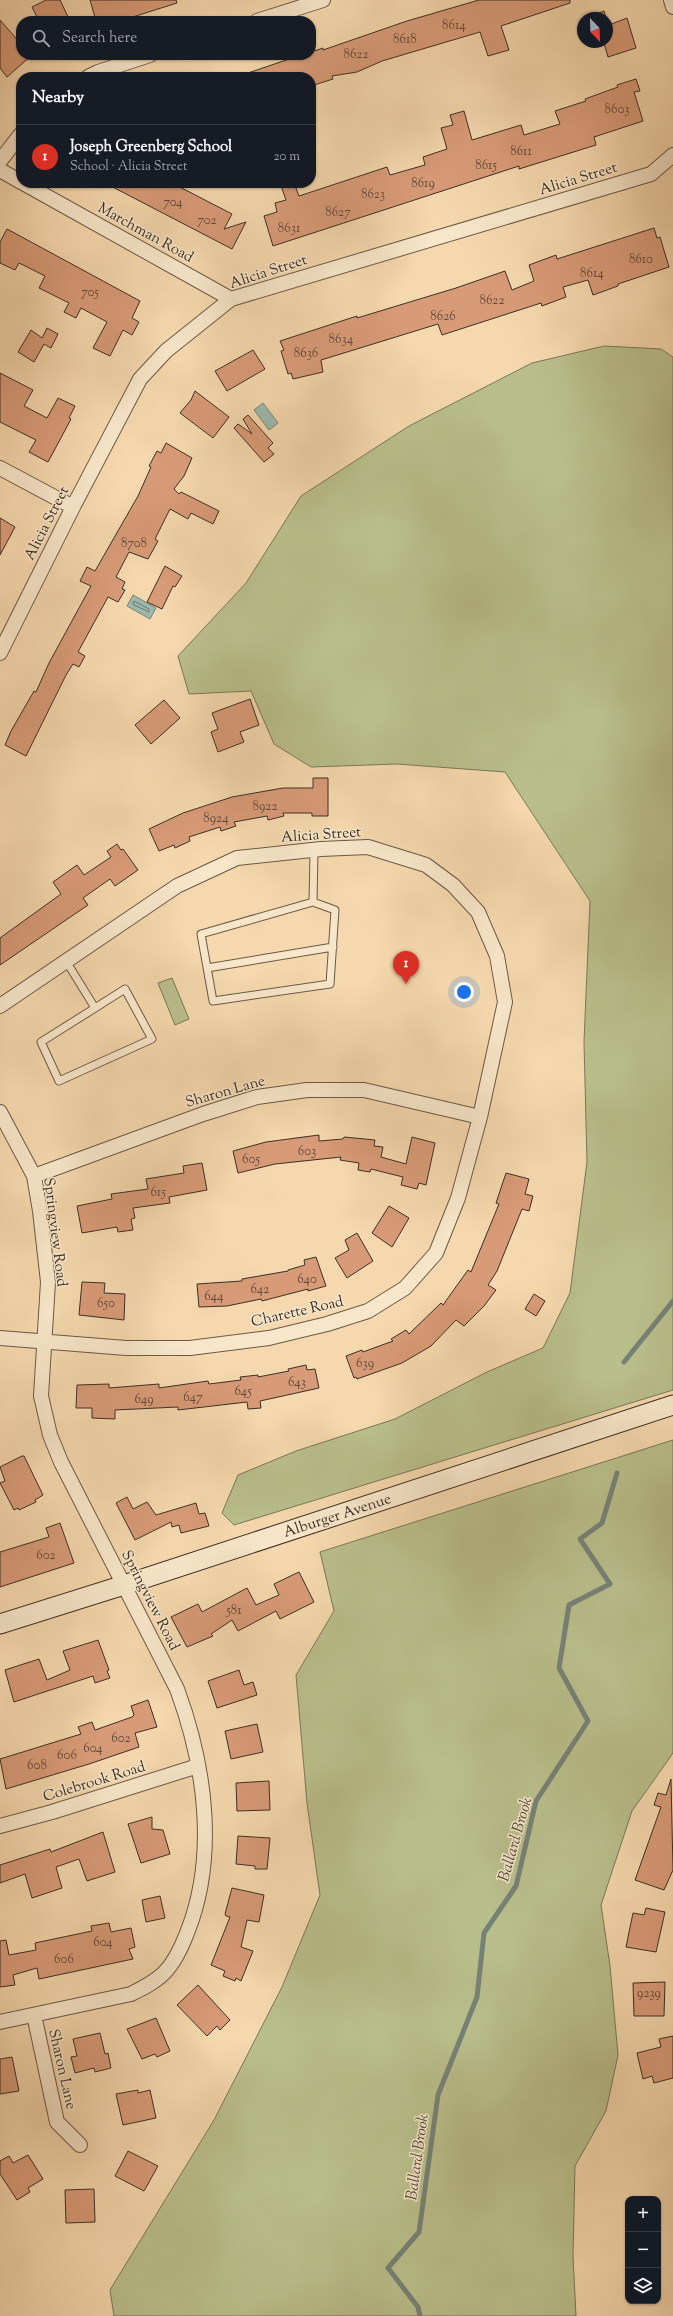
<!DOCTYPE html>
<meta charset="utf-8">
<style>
body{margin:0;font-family:"Sorts Mill Goudy",serif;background:#20242c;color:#f1f3f6}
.controls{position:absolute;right:12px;bottom:12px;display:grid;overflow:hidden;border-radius:8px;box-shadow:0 1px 3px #0004}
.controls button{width:36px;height:36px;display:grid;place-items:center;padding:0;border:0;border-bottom:1px solid #363941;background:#171b24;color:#f1f3f6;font:20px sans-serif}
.compass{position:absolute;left:577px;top:12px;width:36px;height:36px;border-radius:50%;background:#171b24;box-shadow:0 1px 3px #0004;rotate:157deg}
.you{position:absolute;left:464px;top:992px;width:14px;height:14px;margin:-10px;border:3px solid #fff;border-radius:50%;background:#1a73e8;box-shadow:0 0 0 6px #1a73e833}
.badge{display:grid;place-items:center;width:26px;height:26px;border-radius:50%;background:#d93025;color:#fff;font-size:13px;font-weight:700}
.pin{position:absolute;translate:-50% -33px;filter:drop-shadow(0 1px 2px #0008)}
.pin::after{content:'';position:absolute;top:21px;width:14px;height:12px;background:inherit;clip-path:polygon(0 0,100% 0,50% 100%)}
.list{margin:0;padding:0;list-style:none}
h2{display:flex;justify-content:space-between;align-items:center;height:52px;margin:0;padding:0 16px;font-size:17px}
h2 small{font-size:13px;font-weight:400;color:#9ea1a6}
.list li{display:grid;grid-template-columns:26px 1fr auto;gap:12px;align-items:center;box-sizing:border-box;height:64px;padding:0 16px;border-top:1px solid #363941}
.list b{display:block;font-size:15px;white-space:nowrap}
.list p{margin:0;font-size:13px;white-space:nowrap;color:#9ea1a6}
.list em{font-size:13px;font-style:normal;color:#9ea1a6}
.icon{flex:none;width:22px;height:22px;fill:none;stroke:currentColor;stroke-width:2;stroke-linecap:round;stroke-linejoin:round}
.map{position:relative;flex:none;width:673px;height:2316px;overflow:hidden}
.search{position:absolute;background:#171b24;box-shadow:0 1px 3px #0004;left:16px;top:16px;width:300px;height:44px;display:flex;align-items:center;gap:10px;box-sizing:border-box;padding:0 14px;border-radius:16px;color:#9ea1a6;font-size:15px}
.panel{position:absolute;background:#171b24;box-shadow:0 1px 3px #0004;left:16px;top:72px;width:300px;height:116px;border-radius:16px}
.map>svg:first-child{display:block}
.green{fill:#b9bf8b;stroke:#7b7758}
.water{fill:#9cb9ae;stroke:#768277}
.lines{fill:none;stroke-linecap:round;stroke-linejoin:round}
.shore{stroke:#6c746a;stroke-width:1}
.stream{stroke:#768277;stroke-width:5}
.building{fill:#d89b77;stroke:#3d2f25}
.lane-casing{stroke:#6b5947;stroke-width:9}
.street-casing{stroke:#6b5947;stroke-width:16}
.secondary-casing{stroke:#3d2f25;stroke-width:21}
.lane{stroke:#f8e6ca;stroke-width:7}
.street{stroke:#f8e6ca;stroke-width:14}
.secondary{stroke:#f8e6ca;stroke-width:19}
.labels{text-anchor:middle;stroke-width:3;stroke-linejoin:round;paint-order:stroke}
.number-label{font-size:13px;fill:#644a3a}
.street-label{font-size:15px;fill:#3d2f25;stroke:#f8e6ca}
.water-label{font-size:16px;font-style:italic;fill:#504b40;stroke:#f8e6ca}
</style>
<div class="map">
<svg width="673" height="2316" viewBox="0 0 673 2316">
<rect width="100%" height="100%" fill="#f5d8ad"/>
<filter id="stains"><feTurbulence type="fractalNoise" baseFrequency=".005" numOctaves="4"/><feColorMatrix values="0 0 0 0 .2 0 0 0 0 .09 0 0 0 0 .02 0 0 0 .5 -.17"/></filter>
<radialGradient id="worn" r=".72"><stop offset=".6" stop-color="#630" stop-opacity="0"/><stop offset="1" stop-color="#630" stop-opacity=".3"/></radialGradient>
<!-- green -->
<path class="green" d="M604,346L661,349L673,357V1390L234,1525L222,1513L238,1475L296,1451L395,1419L487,1372L543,1348L570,1293L587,1162L584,1042L590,901L505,772L397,764L311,767L274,744L251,691L189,694L178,656L246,583L301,496L409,426L532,363Z
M172,978L189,1019L175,1025L158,983Z
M673,1440V1753L632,1811L601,1905L610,1966L618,2055L606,2111L575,2166L573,2256L576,2316H114L110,2290L214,2120L282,1987L320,1895L307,1803L296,1675L334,1611L320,1552Z"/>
<!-- water -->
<path class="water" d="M263,403L278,423L269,430L254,410Z
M133,595L156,608L150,619L127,606Z"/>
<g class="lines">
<!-- shore -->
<path class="shore" d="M136,602L149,609V612L134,605L133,602Z"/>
<!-- stream -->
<path class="stream" d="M624,1362L673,1301
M420,2316L418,2307L388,2268L419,2232L438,2095L477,1997L484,1933L516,1886L536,1801L588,1721L559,1668L569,1605L610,1584L580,1539L602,1523L617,1473"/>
</g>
<!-- building -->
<path class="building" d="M46,0H60L70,21H39L32,7Z
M90,0H176L177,3L120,21H96Z
M479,0H570V3L501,26L509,50L488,56L480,32L382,61L357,72L332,76L333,79L311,86V77H243L242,75L301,55H311V52L323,48V50L407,21Z
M604,11L606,18H588V17Z
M627,18L636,48L608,57L604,43L598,45L597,42H607V20L609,25Z
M0,20L21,44V55H32L7,77L0,68Z
M636,79L640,91L634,92L643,121L594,137L596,145L519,169V166L273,246L264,216L277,212L275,203L286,200L280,183H294L299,196L387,167L390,175L425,165L423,157L447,149L441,128L453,125L450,115L464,111L472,140L521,125L524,135L560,124L555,111L586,101L585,99L618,87L617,85Z
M105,183H172L232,214L224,229L246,222L232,249Z
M654,228L657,238L660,237L669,267L618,284V286L593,295L588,280L563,287L566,297L542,306L541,303L442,335L438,324L321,360L323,372L293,379L291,373L288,374L281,351L284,350L280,341L357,316V318L456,288L505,271L512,290L534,281L529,265L556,255L557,259Z
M7,229L140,301L132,318L139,322L132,335L123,330L110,356L93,348L107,322L81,308L76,318L64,312L69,303L39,288L45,276L19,263L15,270L0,263V242Z
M47,328L58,334L51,348L44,344L34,362L18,352L31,330L42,338Z
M253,350L265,369L227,391L215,371Z
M0,373L33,390L24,406L47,418L58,398L75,406L69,418L71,419L48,462L29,452L36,440L0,422Z
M195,391L229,417L213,438L180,413L191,400Z
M248,415L273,443L268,448L274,454L264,462L234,428L238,424L252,434L243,419Z
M166,443L192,458L184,476L174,489L179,494L181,492L219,511L213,524L191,513L188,519L170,509L155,539L158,541L148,559L129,552L116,577L125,582L122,589L125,590L118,602L108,597L78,652L85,656L79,667L73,664L66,675L26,756L5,745L11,731L34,691L36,692L49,663L91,586L80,581L87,567L95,571L138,496L151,467L149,466L157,451L161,453Z
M0,518L15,527L0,555Z
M165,566L182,576L175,587L173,586L162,609L147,602Z
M250,699L259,725L240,732L244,742L218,752L211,732L218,729L212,713Z
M164,700L180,718L151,744L135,725Z
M313,778H328V816H312V813H283L284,816L268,820L267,816L234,822L236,826L221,831L220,827L189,837L190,841L175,848L174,845L159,851L149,829L183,813L232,797L283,788H313Z
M117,844L121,850L123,849L138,870L115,886L110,879L83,898L88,905L0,965V938L61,894L53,882L77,865L84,875L111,857L107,851Z
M319,1135V1141L343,1139L344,1137L375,1140L374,1146L383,1147L381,1157L406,1164L412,1137L435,1143L426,1185L419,1183L417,1189L401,1185L403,1177L371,1169L370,1172L358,1170L359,1163L340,1160L341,1157L275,1164L238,1173L233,1151L266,1142Z
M202,1163L207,1190L169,1197L170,1203L133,1208L135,1218L131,1219L133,1230L118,1232L117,1227L82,1233L77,1206L112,1199L111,1194L148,1189L146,1179L184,1173L183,1166Z
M506,1173L529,1179L525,1194L533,1196L529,1211L522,1209L497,1271L488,1285L496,1290L484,1306L464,1326L456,1320L431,1346L402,1363L357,1379L356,1377L354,1378L346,1356L362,1350L363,1352L393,1341L391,1339L406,1330L409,1334L441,1303L443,1305L468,1270L471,1272L499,1204L496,1203Z
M389,1206L409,1218L392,1247L372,1233Z
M357,1233L373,1261L347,1278L335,1258L349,1250L345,1240Z
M316,1257L326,1286L308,1291V1289L262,1301L261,1299L227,1306L199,1307L197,1284L242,1281V1279L288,1271V1270L305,1265L304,1260Z
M82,1282L105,1283L104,1293L125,1294L124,1320L79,1315Z
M534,1294L545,1301L536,1316L525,1309Z
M306,1365L307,1370L315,1369L319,1388L260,1401L261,1408L248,1409L247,1402L178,1410V1407L115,1410V1419L92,1418V1408H76L77,1385L109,1384V1388L159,1384V1388L208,1381L209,1384L241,1380L240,1377L258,1375V1377L289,1371L288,1369Z
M22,1456H24L43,1495L35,1500L36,1502L19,1510L18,1508L14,1510L0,1483L5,1481L0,1467Z
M127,1497L133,1509L147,1502L156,1515L196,1503L199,1514L205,1513L209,1526L181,1533L179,1525L172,1527L171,1522L135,1540L116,1503Z
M60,1523L74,1563L0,1587V1552L49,1537L46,1528Z
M299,1572L314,1602L280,1619L276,1611L238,1631L232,1620L211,1634L213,1636L187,1647L171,1617L198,1604L202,1612L247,1588L256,1605L279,1595L274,1584Z
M98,1640L109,1670L107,1671L110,1678L95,1683L93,1676L14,1702L5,1670L39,1659L47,1680L70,1670L63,1651Z
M239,1670L244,1685L253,1682L257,1695L217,1708L208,1681Z
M148,1700L157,1727L135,1733L139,1747L89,1764L6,1789L0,1759L81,1734L78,1727L92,1722L95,1730L132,1717L134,1715L131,1706Z
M257,1724L263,1752L231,1759L225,1731Z
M671,1779L673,1870L664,1890L635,1880L661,1807L654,1805L658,1793L666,1795Z
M269,1781L270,1810L237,1811L236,1783Z
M152,1817V1829L163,1830L170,1854L141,1863L128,1824Z
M103,1832L115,1872L87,1881L79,1859L56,1867L62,1888L32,1898L25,1874L0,1883V1865L50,1849L51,1852Z
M238,1836L270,1838L267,1869H255V1866L236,1864Z
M232,1888L264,1895L259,1922L247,1920L241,1947L253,1951L241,1981L236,1978L235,1981L223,1976L225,1971L211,1965L230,1917L226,1916L225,1914Z
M160,1896L165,1918L146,1922L142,1900Z
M646,1908L665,1912L656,1952L626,1947L633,1913L644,1915Z
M109,1923L111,1932L131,1928L135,1947L129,1949L133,1959L39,1979L37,1968L13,1975L15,1985L0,1987V1941L6,1940L9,1955L36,1950L35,1943L92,1931L91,1926Z
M665,1982L664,2016H634L633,1983Z
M198,1985L230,2020L220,2030L217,2026L207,2036L177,2005Z
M156,2018L170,2051L157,2057L155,2054L142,2059L127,2029Z
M100,2033L105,2054L108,2053L111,2068L95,2072L94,2068L75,2073L71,2057L77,2056L73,2039Z
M673,2036V2078L654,2083L652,2076L643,2079L637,2053L661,2047L659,2039Z
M12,2057L19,2091L0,2094V2059Z
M138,2090V2093L150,2090L156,2118L123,2125L116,2094Z
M128,2151L158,2166L144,2191L115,2176Z
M28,2155L43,2179L28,2188L30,2192L17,2200L0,2174V2161L9,2156L13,2163Z
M94,2189L95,2222L66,2223L65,2190Z"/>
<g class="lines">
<!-- lane casing -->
<g class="lane-casing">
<path id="lane" d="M313,902L335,910L330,984L213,1001L201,934L313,902L314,850
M66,961L95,1008L41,1042L59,1081L152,1039L125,989L95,1008
M207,968L333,947"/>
</g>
<!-- street casing -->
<g class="street-casing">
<path id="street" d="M671,0L673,7
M257,21L323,0
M88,77L98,72L150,55
M0,161L21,134
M0,170L21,182
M23,183L231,299
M0,468L73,507
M0,653L73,507L140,379L166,351L231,299L651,174L673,155
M0,1006L177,886L237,858L321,849L368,847L426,865L453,885L478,912L497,956L505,1002L480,1117L458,1198L436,1253L405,1288L368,1311L327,1324L269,1338L190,1348H126L0,1338
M0,1112L34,1176L40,1211L48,1282L41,1396L50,1435L61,1462L177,1689C205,1765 218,1856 187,1933C182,1946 174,1963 164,1973C155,1982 143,1988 131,1994L0,2022
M34,1176L203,1114L257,1097L307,1090H364L480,1117
M0,1826L52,1812L198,1766
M34,2015L57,2122L80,2145"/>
</g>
<!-- secondary casing -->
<g class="secondary-casing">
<path id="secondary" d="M0,1624L124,1585L673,1405"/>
</g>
<!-- lane -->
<use href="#lane" class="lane"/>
<!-- street -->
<use href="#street" class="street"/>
<!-- secondary -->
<use href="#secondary" class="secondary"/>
</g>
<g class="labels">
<!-- number labels -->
<g class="number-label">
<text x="454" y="29">8614</text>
<text x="405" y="43">8618</text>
<text x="356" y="58">8622</text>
<text x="617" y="113">8603</text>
<text x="521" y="155">8611</text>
<text x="486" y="169">8615</text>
<text x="423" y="187">8619</text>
<text x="373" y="198">8623</text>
<text x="173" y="206">704</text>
<text x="338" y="216">8627</text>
<text x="207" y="224">702</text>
<text x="289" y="232">8631</text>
<text x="641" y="263">8610</text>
<text x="592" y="277">8614</text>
<text x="90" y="296">705</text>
<text x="492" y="304">8622</text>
<text x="443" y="320">8626</text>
<text x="341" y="343">8634</text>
<text x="306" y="357">8636</text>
<text x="134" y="547">8708</text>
<text x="265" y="810">8922</text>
<text x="216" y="822">8924</text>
<text x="307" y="1155">603</text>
<text x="251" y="1163">605</text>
<text x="158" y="1196">615</text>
<text x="307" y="1283">640</text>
<text x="260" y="1293">642</text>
<text x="214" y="1300">644</text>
<text x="106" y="1307">650</text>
<text x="365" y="1367">639</text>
<text x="297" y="1386">643</text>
<text x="243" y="1395">645</text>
<text x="193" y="1401">647</text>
<text x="144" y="1403">649</text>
<text x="46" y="1559">602</text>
<text x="234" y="1614">581</text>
<text x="121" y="1742">602</text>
<text x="93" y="1752">604</text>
<text x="67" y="1759">606</text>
<text x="37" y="1769">608</text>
<text x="103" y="1946">604</text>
<text x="64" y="1963">606</text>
<text x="649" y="1997">9239</text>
</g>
<!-- street labels -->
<g class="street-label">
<text transform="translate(578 178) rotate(-17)" y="5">Alicia Street</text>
<text transform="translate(146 232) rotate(29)" y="5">Marchman Road</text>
<text transform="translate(268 271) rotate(-18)" y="5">Alicia Street</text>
<text transform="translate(46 523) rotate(-63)" y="5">Alicia Street</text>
<text transform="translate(321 834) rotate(-4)" y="5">Alicia Street</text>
<text transform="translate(225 1091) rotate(-16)" y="5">Sharon Lane</text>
<text transform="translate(56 1232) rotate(83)" y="5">Springview Road</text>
<text transform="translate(297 1311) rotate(-13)" y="5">Charette Road</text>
<text transform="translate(337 1515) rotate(-18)" y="5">Alburger Avenue</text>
<text transform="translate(151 1600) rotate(63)" y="5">Springview Road</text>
<text transform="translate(94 1781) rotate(-17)" y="5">Colebrook Road</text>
<text transform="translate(63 2069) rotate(77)" y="5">Sharon Lane</text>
</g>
<!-- water labels -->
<g class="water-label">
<text transform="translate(514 1839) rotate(-74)" y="6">Ballard Brook</text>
<text transform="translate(416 2157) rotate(-82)" y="6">Ballard Brook</text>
</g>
</g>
<rect width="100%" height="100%" filter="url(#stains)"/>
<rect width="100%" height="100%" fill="url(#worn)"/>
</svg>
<div class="controls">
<button>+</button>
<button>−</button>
<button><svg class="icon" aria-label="layers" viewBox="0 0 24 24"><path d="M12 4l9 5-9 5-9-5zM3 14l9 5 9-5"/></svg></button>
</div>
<svg class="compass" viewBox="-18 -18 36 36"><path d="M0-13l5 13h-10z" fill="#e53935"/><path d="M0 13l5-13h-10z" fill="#9ea1a6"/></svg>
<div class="you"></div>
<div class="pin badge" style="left:406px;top:984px">1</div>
<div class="search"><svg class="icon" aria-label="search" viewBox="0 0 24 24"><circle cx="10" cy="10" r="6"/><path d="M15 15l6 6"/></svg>Search here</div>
<section class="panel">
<h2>Nearby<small></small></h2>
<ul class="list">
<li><span class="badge">1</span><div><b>Joseph Greenberg School</b><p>School · Alicia Street</p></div><em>20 m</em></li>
</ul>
</section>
</div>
